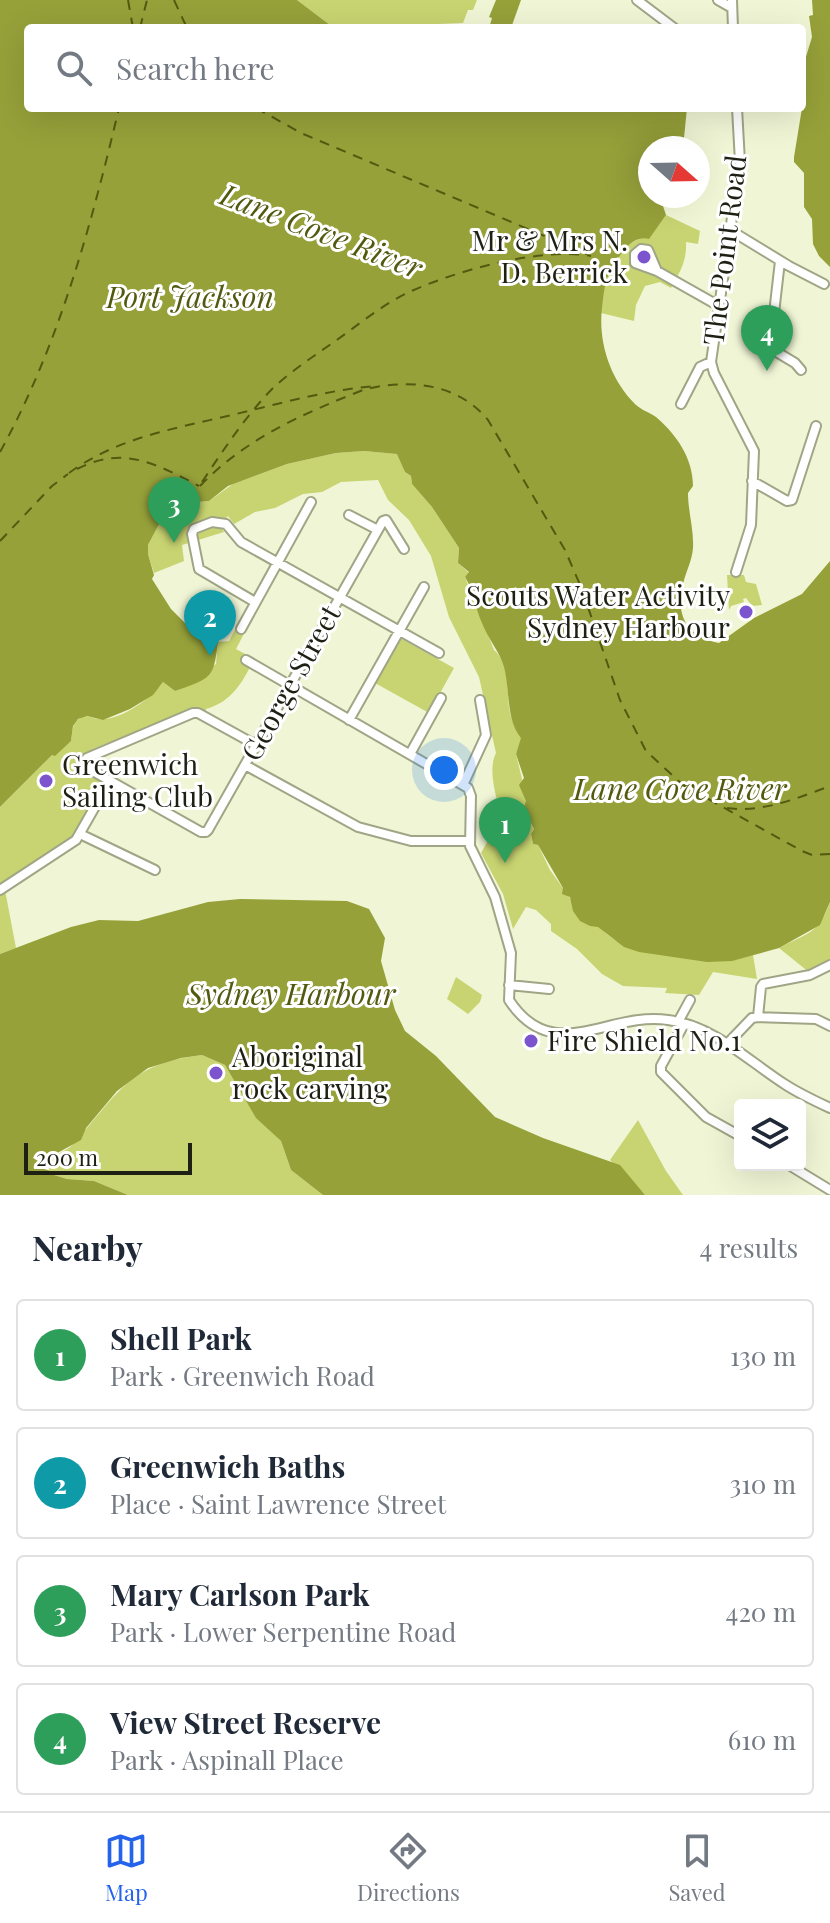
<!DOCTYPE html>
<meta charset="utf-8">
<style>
body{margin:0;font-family:"Playfair Display",serif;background:#f2f2f3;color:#1f2937}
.controls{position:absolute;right:24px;bottom:24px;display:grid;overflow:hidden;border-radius:8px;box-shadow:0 8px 32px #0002}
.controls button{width:72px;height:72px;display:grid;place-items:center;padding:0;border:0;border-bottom:2px solid #e0e1e3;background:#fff;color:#1f2937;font:40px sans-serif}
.compass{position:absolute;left:638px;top:136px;width:72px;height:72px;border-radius:50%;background:#fff;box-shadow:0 8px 32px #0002;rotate:110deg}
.scale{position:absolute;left:24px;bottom:20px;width:168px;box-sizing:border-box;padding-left:8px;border:4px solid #1e2014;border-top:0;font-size:22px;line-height:28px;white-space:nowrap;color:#1e2014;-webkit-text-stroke:6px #fff;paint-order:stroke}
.you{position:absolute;left:444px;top:770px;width:28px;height:28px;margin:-20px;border:6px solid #fff;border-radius:50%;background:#1a73e8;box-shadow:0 0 0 12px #1a73e833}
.badge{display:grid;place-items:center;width:52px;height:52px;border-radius:50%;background:#2563eb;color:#fff;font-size:26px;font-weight:700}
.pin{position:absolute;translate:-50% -66px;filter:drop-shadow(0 2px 4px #0008)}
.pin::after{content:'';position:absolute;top:42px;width:28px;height:24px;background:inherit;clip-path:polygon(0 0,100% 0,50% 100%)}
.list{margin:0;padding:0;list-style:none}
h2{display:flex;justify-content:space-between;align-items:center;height:104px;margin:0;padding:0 32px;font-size:34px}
h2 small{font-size:26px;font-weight:400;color:#747a83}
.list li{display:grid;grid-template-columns:52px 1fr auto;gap:24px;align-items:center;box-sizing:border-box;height:112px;margin:0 16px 16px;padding:0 16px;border:2px solid #e0e1e3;border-radius:8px}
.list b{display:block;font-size:30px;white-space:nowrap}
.list p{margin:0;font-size:26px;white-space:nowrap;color:#747a83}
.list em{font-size:26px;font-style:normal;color:#747a83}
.icon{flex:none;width:44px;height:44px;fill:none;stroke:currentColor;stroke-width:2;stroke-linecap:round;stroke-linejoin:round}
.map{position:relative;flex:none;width:830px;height:1195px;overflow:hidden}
.search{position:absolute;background:#fff;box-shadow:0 8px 32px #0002;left:24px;right:24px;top:24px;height:88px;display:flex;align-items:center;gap:20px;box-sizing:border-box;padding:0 28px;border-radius:8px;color:#747a83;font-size:30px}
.sheet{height:616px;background:#fff}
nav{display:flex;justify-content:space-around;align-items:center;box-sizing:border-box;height:112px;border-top:2px solid #e0e1e3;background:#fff;font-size:22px;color:#747a83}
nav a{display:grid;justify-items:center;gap:4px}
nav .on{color:#2563eb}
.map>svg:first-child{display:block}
.green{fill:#c8d471}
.water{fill:#96a13a}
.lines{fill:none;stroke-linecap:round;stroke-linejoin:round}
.ferry{stroke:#535a0f;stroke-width:2;stroke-dasharray:10 8;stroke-linecap:butt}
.minor-casing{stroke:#a0a586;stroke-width:12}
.minor{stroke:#fff;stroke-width:8}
.poi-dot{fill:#7c54ce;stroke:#fff;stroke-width:3}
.labels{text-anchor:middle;stroke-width:6;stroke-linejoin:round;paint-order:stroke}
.poi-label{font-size:28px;fill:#1e2014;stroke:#fff;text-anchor:start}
.street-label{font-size:28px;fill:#1e2014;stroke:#fff}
.water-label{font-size:30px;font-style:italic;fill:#535a0f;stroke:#fff}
</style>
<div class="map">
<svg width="830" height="1195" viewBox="0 0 830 1195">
<rect width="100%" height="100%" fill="#f0f6d5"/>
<!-- green -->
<path class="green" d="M297,0H477L473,10H468L463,23L341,28H334Z
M666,215L700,231L698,244L686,242C687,261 680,272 671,288L660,282L645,286L636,305L634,321L601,313C602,302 602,290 605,280C611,264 630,235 649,238Z
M364,451L398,454L405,472L411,476L412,484L432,507L459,548L458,563L469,573L465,577L494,650C511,664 506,694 510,713C512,722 518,730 522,738L516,754L534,829L531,834L533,844L538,845L550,870L590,926H598C618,946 634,950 660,954C696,960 716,965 753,955L757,979L713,972L699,995L665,993L667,988L623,986L602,974L577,949L551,931V924L536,910L526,907L513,929L503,894L481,853L501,817C497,798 487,771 496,753L479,677L449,617L431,556L409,520L388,500L378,480L341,482L322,492L303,494L275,508L255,512L234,524L228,516L220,525L224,532L182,545L184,561L154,573L148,554V545L166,511L187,503L209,501L233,484L287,464L336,453Z
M727,575H744L746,582L756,584L762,605L752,606L746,598L743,599L744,602L731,606L729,610Z
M238,624L246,630L236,649L247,655L242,663L250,667C240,687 228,703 206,709V713L195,708L93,749L77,761L78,768L104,783L78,831L84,838L5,890L16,948L0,954V807L52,755L71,741C73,732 71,724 80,718C87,714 90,718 98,719C119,722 152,698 163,682L175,691L216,664L218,642L229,641Z
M400,638L454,668L429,713L375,683Z
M830,902V960L810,973L779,948C807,933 819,934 830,902Z
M456,977L482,995L480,1002L468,1014L447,999Z
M202,1055L225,1065L256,1117L281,1141L291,1170L323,1195H128L94,1181L67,1179L51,1174L46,1165C53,1153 66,1153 74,1143C119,1093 128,1064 202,1055Z
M638,1120L666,1171L683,1195H645L610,1160Z"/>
<!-- water -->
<path class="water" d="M0,0H297L334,28H28V108H687L683,148H650V196L682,197L677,206L668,202L663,206L666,215L649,239C634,235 624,250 616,261C605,276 604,290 602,308C598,342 610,379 635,404C641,410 649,412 656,417C676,434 693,458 693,486L688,493C688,511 694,530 693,548C692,561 686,571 683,584C675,616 687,637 719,643L754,618L802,594L830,561V902L820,925L779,948L732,961L707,962L639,952L624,947L598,927L590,926L580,921L573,911L570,897L562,894L563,888L538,845L533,844L531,834L534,829L524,807L526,801L519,785L524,778L516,754L521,738C506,720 510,690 504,667C500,652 488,639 482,623C475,608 474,591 465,577L469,572L458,563L459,548L432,507L412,484L411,476L405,472L397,454L364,451L336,453L287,464L228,486L209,501L187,503L166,511L148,545V554L154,575L152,579L171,609L193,631L203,623L205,626L197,633L199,636L216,632L219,636C213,677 216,677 175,691L163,682L153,695L130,709L103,720L87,716L78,719L73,726L71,741L55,756L52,755L0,807Z
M496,0H521L511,28H489L492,18L489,17Z
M812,0H830V267L819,256L813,244L812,219L804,207V173L794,162V157L802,108L805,60L812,37L809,16L813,15Z
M240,899L347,901L369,909L385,938L381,961L395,1010L405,1031L436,1056L495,1117L543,1138L620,1165L645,1195H323L291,1170L281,1141L256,1118L225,1065L202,1055L181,1058L148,1068L117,1091L86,1128L81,1140L52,1156L46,1165L51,1174L67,1179L94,1181L128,1195H0V954L71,927L99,920L138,921L208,902Z"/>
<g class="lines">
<!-- ferry -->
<path class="ferry" d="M128,0L133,28
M174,0L187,28
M140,28L147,0
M256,108L301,133L587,254
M0,452C59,345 91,226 119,108
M77,469C124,445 156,464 199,486
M69,473C118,437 178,428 236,414C282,403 328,390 375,386
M202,482C224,449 245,417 272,389C290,372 311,358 331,344C356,327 380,306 407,293C455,271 539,247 591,256
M200,486C245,439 302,414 363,390C408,378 458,383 488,420L565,550L581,587L620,700L646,751L683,785L802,851L812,855L830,854
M0,541L52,486L68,474
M727,808C762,813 798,798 830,786"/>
<!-- minor casing -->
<g class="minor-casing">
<path id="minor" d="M637,0L674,28
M718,0L732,8
M732,0L733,28
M730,230L789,266L824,284
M780,261L770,348L795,363L801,370
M657,271L648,250L641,249L635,254V263L657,271L719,306
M681,404L700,367L711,362
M752,481L787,501L792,500L816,426
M349,515L378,530
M736,572L751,525L754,451L714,373L711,362L740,162L737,108
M255,602L199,569L192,534L194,529L212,522L226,524L241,542L439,653
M241,629L311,502
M246,660L468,788L471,796L470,846L495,897L511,953L509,1000C553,1067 608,1011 668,1020C715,1026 748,1061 786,1085C800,1094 815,1101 830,1108
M349,720L424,587
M256,745L198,713H193L87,758L82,765L201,832H206L208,830L383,521L386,520L404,549
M410,754L441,698
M245,765L358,827L411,841H469
M463,785L486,735L480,700
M80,834L155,870
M0,890L76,840L109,782
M509,985L549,989
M758,1017L816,1019L830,1026
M678,1022L690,1000
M684,1024L661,1066V1072L706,1117L740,1136
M728,1043L752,1018L758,1017L761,987L763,984L810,975L830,965
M789,1165L830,1190"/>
</g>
<!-- minor -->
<use href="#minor" class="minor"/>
</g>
<!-- markers -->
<g class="poi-dot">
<circle cx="644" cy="257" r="8"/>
<circle cx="746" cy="612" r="8"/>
<circle cx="46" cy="781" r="8"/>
<circle cx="531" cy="1041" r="8"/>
<circle cx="216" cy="1073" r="8"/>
</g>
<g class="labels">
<!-- poi labels -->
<g class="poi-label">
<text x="628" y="251" text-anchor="end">Mr &amp; Mrs N.<tspan x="628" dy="32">D. Berrick</tspan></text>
<text x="730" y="606" text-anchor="end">Scouts Water Activity<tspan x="730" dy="32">Sydney Harbour</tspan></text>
<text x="62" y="775">Greenwich<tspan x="62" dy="32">Sailing Club</tspan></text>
<text x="547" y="1051">Fire Shield No.1</text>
<text x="232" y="1067">Aboriginal<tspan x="232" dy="32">rock carving</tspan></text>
</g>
<!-- street labels -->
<g class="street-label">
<text transform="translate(725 250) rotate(-83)" y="10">The Point Road</text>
<text transform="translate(291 683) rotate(-61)" y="10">George Street</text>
</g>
<!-- water labels -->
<g class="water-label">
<text transform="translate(321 232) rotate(21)" y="10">Lane Cove River</text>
<text x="190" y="308">Port Jackson</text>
<text x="680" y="800">Lane Cove River</text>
<text x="291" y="1005">Sydney Harbour</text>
</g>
</g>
</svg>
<div class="controls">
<button><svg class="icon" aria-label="layers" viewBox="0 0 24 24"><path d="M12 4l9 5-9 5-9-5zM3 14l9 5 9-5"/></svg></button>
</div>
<svg class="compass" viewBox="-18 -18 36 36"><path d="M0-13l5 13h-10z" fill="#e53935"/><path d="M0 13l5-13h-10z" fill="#747a83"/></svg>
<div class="scale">200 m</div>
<div class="you"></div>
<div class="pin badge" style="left:505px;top:863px;background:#2e9e5b">1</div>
<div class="pin badge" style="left:210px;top:656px;background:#0f9aa8">2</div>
<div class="pin badge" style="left:174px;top:543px;background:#2e9e5b">3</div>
<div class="pin badge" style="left:767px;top:371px;background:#2e9e5b">4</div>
<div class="search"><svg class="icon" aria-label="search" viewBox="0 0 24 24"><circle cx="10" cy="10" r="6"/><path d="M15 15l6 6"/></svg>Search here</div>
</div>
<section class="sheet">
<h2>Nearby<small>4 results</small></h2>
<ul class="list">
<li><span class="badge" style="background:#2e9e5b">1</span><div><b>Shell Park</b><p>Park · Greenwich Road</p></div><em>130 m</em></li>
<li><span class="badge" style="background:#0f9aa8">2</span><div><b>Greenwich Baths</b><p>Place · Saint Lawrence Street</p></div><em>310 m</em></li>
<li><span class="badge" style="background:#2e9e5b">3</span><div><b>Mary Carlson Park</b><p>Park · Lower Serpentine Road</p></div><em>420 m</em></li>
<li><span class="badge" style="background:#2e9e5b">4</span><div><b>View Street Reserve</b><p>Park · Aspinall Place</p></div><em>610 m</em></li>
</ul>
</section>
<nav>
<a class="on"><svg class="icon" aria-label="map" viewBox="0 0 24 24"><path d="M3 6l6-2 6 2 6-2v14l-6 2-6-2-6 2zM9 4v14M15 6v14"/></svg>Map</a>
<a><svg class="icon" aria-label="directions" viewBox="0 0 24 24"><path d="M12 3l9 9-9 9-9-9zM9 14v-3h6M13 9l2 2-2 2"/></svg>Directions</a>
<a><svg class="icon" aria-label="saved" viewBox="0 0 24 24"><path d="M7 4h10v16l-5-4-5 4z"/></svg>Saved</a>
</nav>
